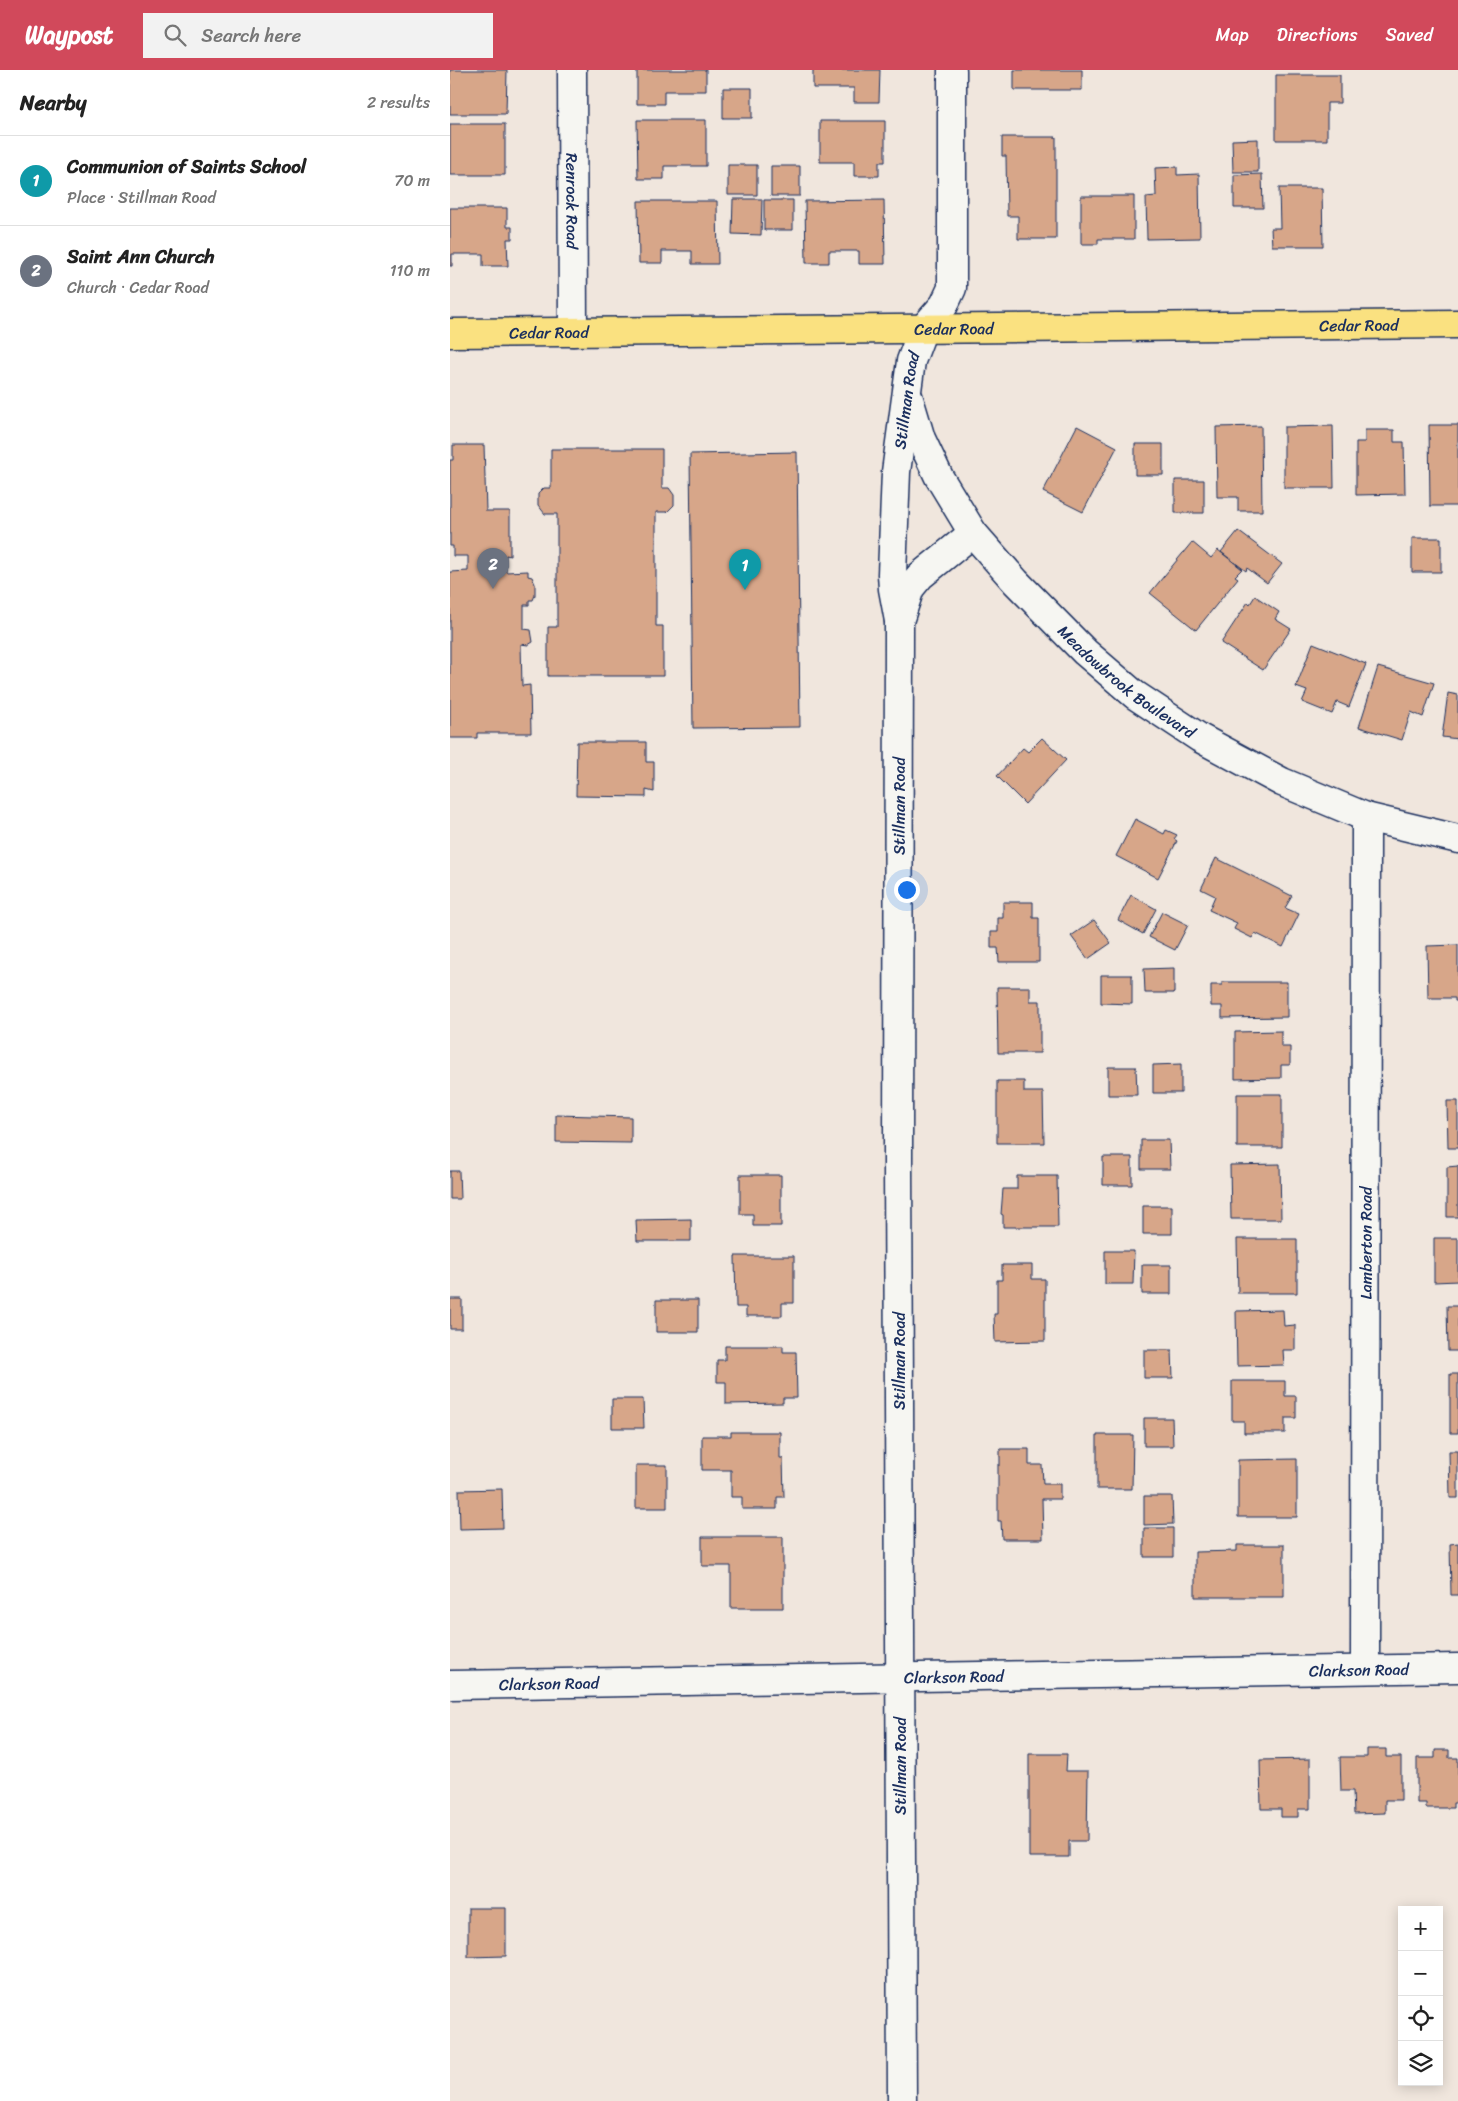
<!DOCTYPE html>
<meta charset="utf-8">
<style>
body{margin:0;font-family:Sriracha,sans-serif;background:#f2f2f2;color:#222}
.controls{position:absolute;right:15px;bottom:15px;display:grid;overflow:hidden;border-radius:0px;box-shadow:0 2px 12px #0003}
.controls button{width:45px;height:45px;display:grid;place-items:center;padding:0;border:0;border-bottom:1px solid #e0e0e0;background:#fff;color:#222;font:25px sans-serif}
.you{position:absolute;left:456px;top:819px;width:18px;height:18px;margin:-12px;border:4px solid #fff;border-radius:50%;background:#1a73e8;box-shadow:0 0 0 8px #1a73e833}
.badge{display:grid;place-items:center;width:32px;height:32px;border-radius:50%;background:#d1495b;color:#fff;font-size:16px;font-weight:700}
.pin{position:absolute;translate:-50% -41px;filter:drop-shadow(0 1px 2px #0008)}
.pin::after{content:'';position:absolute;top:26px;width:18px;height:15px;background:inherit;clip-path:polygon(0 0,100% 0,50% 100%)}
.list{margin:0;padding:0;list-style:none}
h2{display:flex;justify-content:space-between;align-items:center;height:65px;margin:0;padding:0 20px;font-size:21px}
h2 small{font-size:16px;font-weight:400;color:#767676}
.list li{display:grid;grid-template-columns:32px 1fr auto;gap:15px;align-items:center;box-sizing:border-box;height:90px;padding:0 20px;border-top:1px solid #e0e0e0}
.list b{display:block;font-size:19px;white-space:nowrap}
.list p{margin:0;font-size:16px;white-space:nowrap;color:#767676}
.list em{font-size:16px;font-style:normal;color:#767676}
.icon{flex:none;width:28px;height:28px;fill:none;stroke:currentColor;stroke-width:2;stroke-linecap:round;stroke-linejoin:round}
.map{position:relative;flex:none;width:1008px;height:2031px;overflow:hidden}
header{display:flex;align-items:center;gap:30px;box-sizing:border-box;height:70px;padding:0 25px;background:#d1495b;color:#fff}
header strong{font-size:24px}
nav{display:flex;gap:28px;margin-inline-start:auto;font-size:18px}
.search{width:350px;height:45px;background:#f2f2f2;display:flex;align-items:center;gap:12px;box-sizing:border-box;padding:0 18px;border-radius:0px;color:#767676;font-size:19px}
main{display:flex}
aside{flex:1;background:#fff}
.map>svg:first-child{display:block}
.building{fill:#d7a689;stroke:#1b2f5e}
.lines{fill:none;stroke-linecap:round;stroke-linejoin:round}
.minor-casing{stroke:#1b2f5e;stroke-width:31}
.major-casing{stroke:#1b2f5e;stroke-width:31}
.minor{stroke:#f6f6f2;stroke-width:28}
.major{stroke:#fae180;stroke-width:28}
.labels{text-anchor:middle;stroke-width:5;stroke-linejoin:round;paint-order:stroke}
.street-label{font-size:16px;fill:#1b2f5e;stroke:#f6f6f2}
</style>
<header>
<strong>Waypost</strong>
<div class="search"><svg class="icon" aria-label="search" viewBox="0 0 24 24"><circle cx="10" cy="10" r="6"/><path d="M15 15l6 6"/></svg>Search here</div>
<nav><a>Map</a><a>Directions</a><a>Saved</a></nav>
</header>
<main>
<aside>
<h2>Nearby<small>2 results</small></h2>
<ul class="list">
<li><span class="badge" style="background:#0f9aa8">1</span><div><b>Communion of Saints School</b><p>Place · Stillman Road</p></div><em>70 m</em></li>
<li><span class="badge" style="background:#6b7280">2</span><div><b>Saint Ann Church</b><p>Church · Cedar Road</p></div><em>110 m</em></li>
</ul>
</aside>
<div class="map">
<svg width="1008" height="2031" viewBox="0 0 1008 2031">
<rect width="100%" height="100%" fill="#f0e6dd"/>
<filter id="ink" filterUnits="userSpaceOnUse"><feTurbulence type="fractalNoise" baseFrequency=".02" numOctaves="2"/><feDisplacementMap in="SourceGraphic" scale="10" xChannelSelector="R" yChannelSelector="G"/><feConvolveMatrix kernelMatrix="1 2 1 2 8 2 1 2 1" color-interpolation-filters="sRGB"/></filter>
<g filter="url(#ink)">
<!-- building -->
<path class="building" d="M0,0H57L56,44H0Z
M187,0H256V21H214V34H187Z
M363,0H430L429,32H404V18H363Z
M564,0H632V20H564Z
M826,5H890V33H877V70H826Z
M273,18H302V48H273Z
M187,50H256V96H214V109H188Z
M370,51H435V92H429V106H404V92H370Z
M0,54H55V105H0Z
M552,67H606V169H568V146H557L556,86H552Z
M808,69V102H783L782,70Z
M278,95H307V125H278Z
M321,96H350V126H321Z
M727,97V105L749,104L750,168L697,169L696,127L706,126L705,98Z
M812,104L813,138H784V105Z
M829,118H872L873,176H822L821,158H830Z
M631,126H684V169H648V174H631Z
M283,129H312L311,165L282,164Z
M314,130H343V160H314Z
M434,130L435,194H409V181H379V193H356L355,131Z
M188,131H267L268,194H242V181H212V193H189Z
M0,138H57V157H62V169H57L58,196H33V184H2V196H0Z
M979,355H1008V436H980Z
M627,356L667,377L633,442L593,422Z
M811,356L812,441H788V427H767L766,357Z
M883,356L884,418H834V357Z
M915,360H944V372H954L955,424L906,425V372H915Z
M685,374H713V405H685Z
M3,375H34L36,441H60V486L56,485V502L78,501V506L82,507L85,514V525L83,530H79V535H74V559L81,560L83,572L78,575L71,574L72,616L80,615L81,663H27V668H0V502L18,501V486H3V476H0V390H3Z
M101,379H212V418H219L224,425V435L217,442H206V556H213V606H98V557H107V444H95L88,435V424L94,418H101Z
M347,382L350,657L243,658L240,384Z
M725,410H754V443H725Z
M788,461L832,494L817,513L797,498L796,501L771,482Z
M962,468H991V502H962Z
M742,472L761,488L768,480L792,499L785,506L788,508L746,560L700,523Z
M805,526L829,542L825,549L841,559L813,600L771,573L798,532L800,534Z
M863,573L916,594L899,637L887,632L882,644L852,632L857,621L846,617Z
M928,597L984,613L973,647L961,642L952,670L909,657Z
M998,623L1008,625V669L992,667Z
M592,668L616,690L575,734L547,706L573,678L578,682Z
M127,672H196V692H204V722L196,720V727L126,726Z
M685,749L714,764L716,760L727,765L724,769L727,771L708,808L666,786Z
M766,788L842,826L835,838L849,844L833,877L805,863L802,868L784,859L787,853L759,840L765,826L751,819Z
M681,825L706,839L693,864L668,850Z
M553,832H583V848H589V892H549L548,878H541V862H548V848H553Z
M712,842L738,855L725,880L699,867Z
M644,850L661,873L638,889L621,866Z
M1008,875V931H1005V928H978L977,876Z
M724,898V923H695L694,899Z
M651,905H682V934L651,933Z
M772,912H837V947L772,948V936H761V915H772Z
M547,917H580V931H590V983H548Z
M831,961V977H840V995H831V1008L785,1009V962Z
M731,994V1023H703V995Z
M658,997H686L687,1025H658Z
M547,1011H574V1022H593L594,1073H547Z
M787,1024H832V1077H787Z
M997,1031H1008V1078H998Z
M106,1045L181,1047V1073L106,1072Z
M691,1070H719L720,1099H691Z
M653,1087H682V1115H653Z
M830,1094L831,1149H781L780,1095Z
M1008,1096V1147H997V1097Z
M0,1101H9L10,1129H0Z
M290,1105H331V1156H303V1144H290Z
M567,1106H607L608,1157H553V1145L551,1144L553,1119H567Z
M693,1136H722V1164H693Z
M241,1149V1171H187L186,1150Z
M984,1168H1008V1211L984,1212Z
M787,1169H847V1223H788Z
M655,1181H684L683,1214H655Z
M285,1186H344V1233H332V1246H296V1237H286Z
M552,1195H582V1209H595V1271L545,1272L544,1244H547V1210H552Z
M692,1195H721V1224H692Z
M0,1229H12V1259H0Z
M206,1230H248V1262H206Z
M997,1236H1008V1281H998Z
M833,1240L834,1256L845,1255V1280H833L834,1295L787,1296L786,1241Z
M275,1276H333V1282H346L347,1328H333V1333L276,1334V1312H267V1290H275Z
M694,1280H722L723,1308H694Z
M1000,1304H1008V1363H1000Z
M782,1311H835V1326H846V1348H835V1363H794V1351H782Z
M162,1329H193L194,1358H162Z
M694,1348H722L723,1376H694Z
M281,1362H330V1388H333L334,1427H327V1439H292V1427H281V1400H252V1366H281Z
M647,1365H683L682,1419H647Z
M550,1379H579V1395H592L593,1414H610V1429H592L593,1469H552L551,1451H548V1395H550Z
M999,1381H1008V1428H1000Z
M847,1389V1447H788V1390Z
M186,1395H217V1438H186Z
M52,1419L53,1458L10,1459L9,1420Z
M694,1426H722L723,1454L694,1455Z
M694,1458H723V1487H694Z
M252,1467H333V1538H281V1496H252Z
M1008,1473V1525H1001L1000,1474Z
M787,1475H834V1527H745V1482L787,1481Z
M917,1679H936V1687H951V1730H935V1743L904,1744L903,1721H891L890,1687H917Z
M985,1680H999V1688H1008V1733H1003V1738H976V1733H967V1688H985Z
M579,1684H617L616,1701H638L637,1771H619V1787H579Z
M860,1689V1739H848V1747H831V1739H811L810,1690Z
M18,1838H56V1886L18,1887Z"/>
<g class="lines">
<!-- minor casing -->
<g class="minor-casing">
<g id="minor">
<path id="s1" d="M122,0L123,262"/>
<path id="s2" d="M459,329L471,369L489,407L523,463L566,512L635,582L685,625L750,668L832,712L916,747L1008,769"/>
<path d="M449,551L460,518L470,506L523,463"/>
<path id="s3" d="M915,1599L916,747"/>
<path id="s4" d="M0,1615L1008,1598"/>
<path id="s5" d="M452,2031L448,1092L449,551L443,519L442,504L446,402L461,291L473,259L494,235L502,218V0"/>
</g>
</g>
<!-- major casing -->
<g class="major-casing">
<g id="major">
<path id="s6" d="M0,263L1008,254"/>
</g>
</g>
<!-- minor -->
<use href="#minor" class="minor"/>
<!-- major -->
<use href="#major" class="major"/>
</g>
</g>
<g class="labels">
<!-- street labels -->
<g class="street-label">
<text dy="6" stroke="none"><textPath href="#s1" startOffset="131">Renrock Road</textPath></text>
<text dy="6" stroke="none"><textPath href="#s6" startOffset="909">Cedar Road</textPath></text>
<text dy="6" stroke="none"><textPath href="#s6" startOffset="504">Cedar Road</textPath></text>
<text dy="6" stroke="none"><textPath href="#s6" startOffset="99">Cedar Road</textPath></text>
<text dy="6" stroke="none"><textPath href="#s5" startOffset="1702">Stillman Road</textPath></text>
<text dy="6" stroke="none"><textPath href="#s2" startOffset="364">Meadowbrook Boulevard</textPath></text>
<text dy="6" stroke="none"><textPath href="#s5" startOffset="1295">Stillman Road</textPath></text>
<text dy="6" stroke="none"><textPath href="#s3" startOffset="426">Lamberton Road</textPath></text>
<text transform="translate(449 1291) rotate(-90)" y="6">Stillman Road</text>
<text dy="6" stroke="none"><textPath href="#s4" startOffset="909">Clarkson Road</textPath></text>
<text dy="6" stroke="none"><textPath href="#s4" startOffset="504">Clarkson Road</textPath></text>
<text dy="6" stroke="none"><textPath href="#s4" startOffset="99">Clarkson Road</textPath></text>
<text transform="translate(450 1696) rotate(-90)" y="6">Stillman Road</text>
</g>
</g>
</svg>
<div class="controls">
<button>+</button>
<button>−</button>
<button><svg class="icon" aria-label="locate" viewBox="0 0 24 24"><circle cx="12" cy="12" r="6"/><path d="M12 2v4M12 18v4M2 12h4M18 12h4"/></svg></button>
<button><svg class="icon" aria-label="layers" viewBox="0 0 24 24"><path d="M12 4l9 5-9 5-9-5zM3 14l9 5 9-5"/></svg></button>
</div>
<div class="you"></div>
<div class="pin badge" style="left:295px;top:520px;background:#0f9aa8">1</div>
<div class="pin badge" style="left:43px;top:519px;background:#6b7280">2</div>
</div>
</main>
